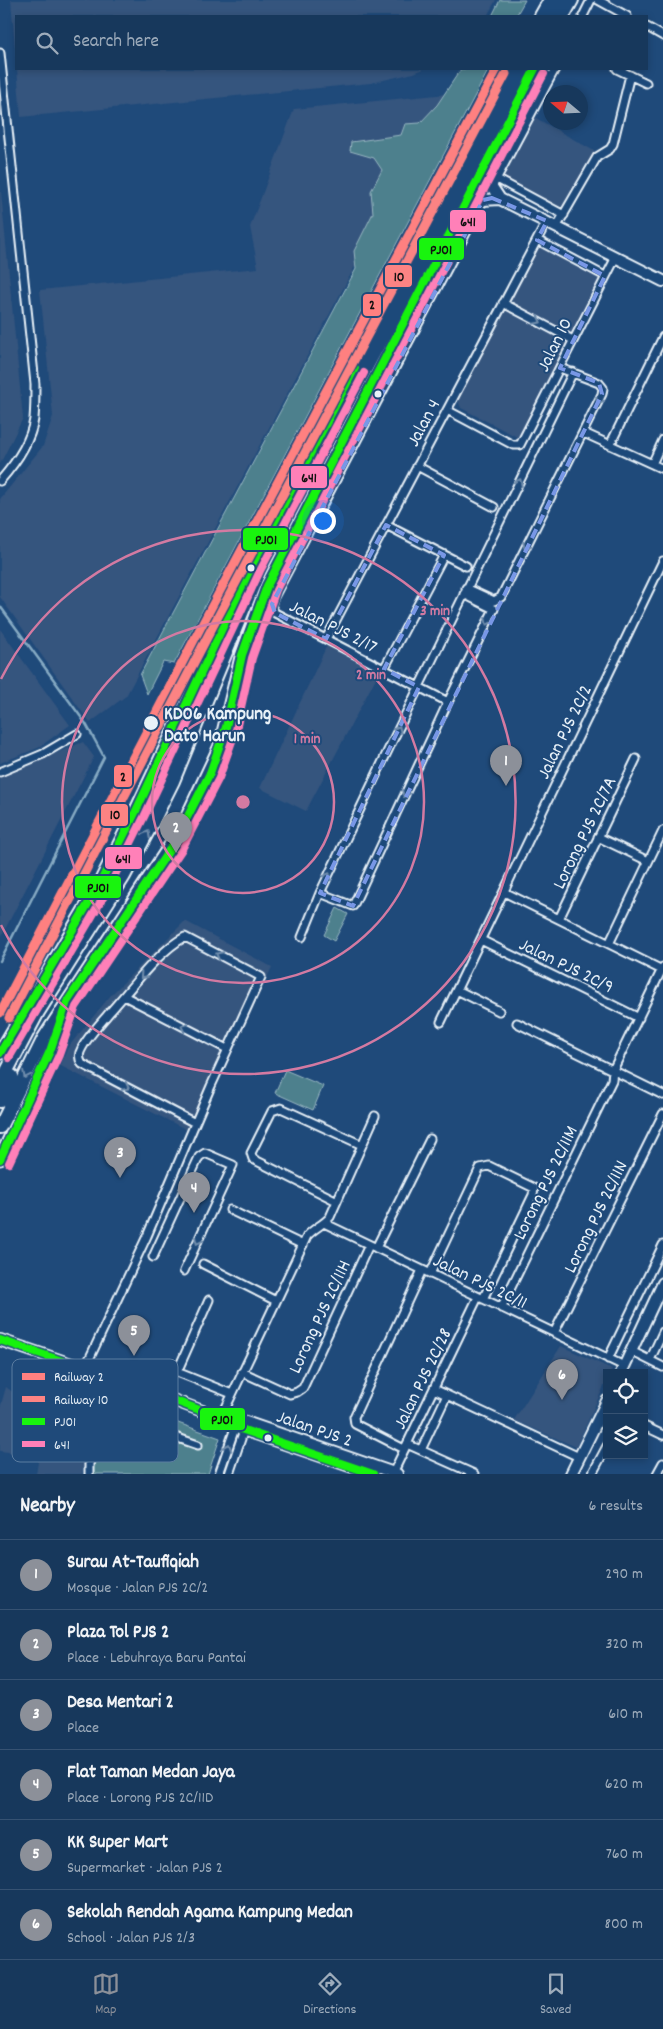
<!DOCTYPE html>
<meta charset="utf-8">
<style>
body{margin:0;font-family:Dekko,sans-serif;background:#203f62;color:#f1f3f6}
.controls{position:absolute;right:15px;bottom:15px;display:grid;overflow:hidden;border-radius:0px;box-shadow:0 2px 8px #0003}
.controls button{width:45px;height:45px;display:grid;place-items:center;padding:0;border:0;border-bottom:1px solid #365272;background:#17385c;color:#f1f3f6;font:25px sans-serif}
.compass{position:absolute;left:543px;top:85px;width:45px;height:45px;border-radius:50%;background:#17385c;box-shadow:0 2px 8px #0003;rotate:289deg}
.you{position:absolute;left:322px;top:520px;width:18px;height:18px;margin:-12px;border:4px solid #fff;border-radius:50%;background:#1a73e8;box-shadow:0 0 0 8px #1a73e833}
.badge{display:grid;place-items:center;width:32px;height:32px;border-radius:50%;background:#8c9099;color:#fff;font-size:16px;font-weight:700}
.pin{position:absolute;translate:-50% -41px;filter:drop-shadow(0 1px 2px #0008)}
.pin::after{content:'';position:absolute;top:26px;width:18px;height:15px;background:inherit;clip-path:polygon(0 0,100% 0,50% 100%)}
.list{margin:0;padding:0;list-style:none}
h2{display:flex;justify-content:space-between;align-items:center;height:65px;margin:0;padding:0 20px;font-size:21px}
h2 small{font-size:16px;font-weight:400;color:#9eacbb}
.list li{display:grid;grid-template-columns:32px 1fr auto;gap:15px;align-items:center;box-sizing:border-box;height:70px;padding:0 20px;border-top:1px solid #365272}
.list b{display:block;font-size:19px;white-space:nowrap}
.list p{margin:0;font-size:16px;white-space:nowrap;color:#9eacbb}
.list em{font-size:16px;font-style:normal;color:#9eacbb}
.icon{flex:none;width:28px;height:28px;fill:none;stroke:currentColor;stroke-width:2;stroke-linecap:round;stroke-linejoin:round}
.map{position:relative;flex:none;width:663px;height:1474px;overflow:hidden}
.search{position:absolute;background:#17385c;box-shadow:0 2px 8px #0003;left:15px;right:15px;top:15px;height:55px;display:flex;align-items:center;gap:12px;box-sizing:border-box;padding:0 18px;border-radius:0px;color:#9eacbb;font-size:19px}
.sheet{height:485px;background:#17385c}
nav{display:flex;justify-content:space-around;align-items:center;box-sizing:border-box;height:70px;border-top:1px solid #365272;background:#17385c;font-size:14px;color:#9eacbb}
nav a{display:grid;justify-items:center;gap:2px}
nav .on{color:#8c9099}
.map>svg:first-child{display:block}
.built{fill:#34547e}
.green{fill:#4d808d;stroke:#9ab8c2}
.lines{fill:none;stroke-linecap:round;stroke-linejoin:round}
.stream{stroke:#86aac3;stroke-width:2.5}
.street-casing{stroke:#e8f1f8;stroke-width:11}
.secondary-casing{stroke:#e8f1f8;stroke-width:14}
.primary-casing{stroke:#e8f1f8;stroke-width:15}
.highway-casing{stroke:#e8f1f8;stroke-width:16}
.street{stroke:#1f4a7a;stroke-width:7}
.secondary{stroke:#1f4a7a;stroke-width:10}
.primary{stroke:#1f4a7a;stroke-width:11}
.highway{stroke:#1f4a7a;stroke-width:12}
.bus-1-casing{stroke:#1f4a7a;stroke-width:11}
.bus-2-casing{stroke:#1f4a7a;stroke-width:11}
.bus-1{stroke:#19f40e;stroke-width:8}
.bus-2{stroke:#ff80b8;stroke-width:8}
.rail-1-casing{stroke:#1f4a7a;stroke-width:12}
.rail-2-casing{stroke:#1f4a7a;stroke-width:12}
.rail-1{stroke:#ff8080;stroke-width:9}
.rail-2{stroke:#fc8383;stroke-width:9}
.oneway{stroke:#6f8dac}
.marked{fill:none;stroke:#7897e6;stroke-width:4;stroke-dasharray:10 6;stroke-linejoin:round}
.ring{fill:none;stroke:#d37aa2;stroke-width:2.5}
.bus-dot{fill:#e8f1f8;stroke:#1f4a7a;stroke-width:2}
.labels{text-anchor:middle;stroke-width:4;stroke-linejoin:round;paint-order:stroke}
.street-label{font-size:19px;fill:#e8f1f8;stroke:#1f4a7a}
.stop-label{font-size:19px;font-weight:bold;fill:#e8f1f8;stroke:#1f4a7a;text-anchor:start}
.key{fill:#1f4a7a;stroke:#5b7ca0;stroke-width:1}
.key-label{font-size:14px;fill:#e8f1f8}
.centre{fill:#d37aa2;stroke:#1f4a7a;stroke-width:2.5}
.ring-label{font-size:15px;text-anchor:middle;font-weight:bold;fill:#d37aa2;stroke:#1f4a7a;stroke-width:4;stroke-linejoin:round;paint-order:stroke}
.line-badge{stroke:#1f4a7a;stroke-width:2}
.pale-badge-label{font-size:14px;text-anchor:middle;font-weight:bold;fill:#111}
</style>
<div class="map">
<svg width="663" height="1474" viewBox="0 0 663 1474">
<rect width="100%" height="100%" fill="#1f4a7a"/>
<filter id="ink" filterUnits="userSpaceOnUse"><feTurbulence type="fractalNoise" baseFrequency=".02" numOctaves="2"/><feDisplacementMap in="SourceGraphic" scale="10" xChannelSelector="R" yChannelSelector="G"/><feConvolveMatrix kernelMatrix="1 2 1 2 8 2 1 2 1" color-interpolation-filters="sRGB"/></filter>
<g filter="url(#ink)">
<!-- built -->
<path class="built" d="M11,0H496L487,16H16V60Z
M17,69H424L414,73L371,83L21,117Z
M447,94L126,696L90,723L0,597V499L43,446L53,416L40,290L258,268L250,227L294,109Z
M534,117L596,152L562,210L502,178Z
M0,182L23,418L0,464Z
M538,246L599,279L571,334L509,301Z
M505,311H510L566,341V345L519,438L461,408L458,400Z
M0,629L70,725L38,748L0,763Z
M327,645L379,672L306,811L260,788Z
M83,742L94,757L0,939V776Z
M185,921L272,967L195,1134L55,1063L111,995Z
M561,1346L612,1369L610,1373H607V1380L576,1447L514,1420Z
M6,1387L88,1447L82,1474H36L39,1456L0,1451V1408Z"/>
<!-- green -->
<path class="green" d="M500,0H525L516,16H492Z
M461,69H489L174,664L163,662L147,694L140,675L356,269L354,251L373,213L371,191L382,170L374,158L350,151L351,142L401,135L405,124L420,123L437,105Z
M337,908L348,914L334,941L324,935Z
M285,1070L323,1086L313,1110L275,1093Z
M119,1402L220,1438L208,1474H92L97,1453Z"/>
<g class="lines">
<!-- stream -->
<path class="stream" d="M0,606L86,724L104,757L0,961"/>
<!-- street casing -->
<g class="street-casing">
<path id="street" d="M598,0L627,16
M583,16L591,0
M647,27L663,36
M0,53L35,384C35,395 35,408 34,419C31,441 14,465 0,481
M617,69L646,83
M497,179L564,215
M492,187L555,69
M557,226L597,157L610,149L613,144L630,75
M537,240L605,276
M503,303L573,340
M447,410L513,445H520L616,257
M584,433L663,469
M610,445L663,337
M652,464L663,440
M417,466L494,507
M386,525L466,566
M466,588L494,601L501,597L602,394L603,388L599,383L560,368
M326,639L547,221
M384,669L444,555
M448,702L275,613L271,606L273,599L483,201
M0,772L43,754L77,734
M598,837L648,861
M504,892L662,970
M320,893L353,906L448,702L494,609L464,594
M559,919L636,759
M302,937L320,893L392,742L573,372
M481,940L639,1018
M609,944L663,831
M457,990L499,1011
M124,996L227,1049
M441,1022L663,561
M517,1023L663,1095
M337,1201L253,1159L251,1153L272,1111L281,1108L362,1145
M230,1210L303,1245
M324,1223L624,1366
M376,1248L430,1139
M153,1257L199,1157L205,1153L233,1165L184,1271
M203,1264L276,1301
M430,1274L480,1168L489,1166L534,1188L533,1195L483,1299
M209,1300L177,1372L232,1394
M501,1308L612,1080L613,1070L663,967
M554,1333L663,1114
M631,1351L663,1367
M608,1359L663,1245
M650,1360L663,1332
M85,1368L147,1236L211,1086L261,977L185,937C159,950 129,991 109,1013C100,1024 87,1037 81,1050C78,1055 79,1059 82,1064L195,1123
M242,1372L290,1394L297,1392L303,1388L369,1245
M434,1389L579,1457
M106,1413L198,1445
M221,1418L307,1236C314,1228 323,1225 330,1217L375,1116
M644,1426L663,1435
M407,1444L474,1474
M404,1449L355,1424L354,1417L422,1270
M421,1450L447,1395
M393,1473L478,1297
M89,1474V1464L117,1380
M219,1474L236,1425
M229,1474L245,1427
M592,1474L607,1446
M657,1474L663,1463"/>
</g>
<!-- secondary casing -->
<g class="secondary-casing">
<path id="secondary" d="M487,160L492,187L500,199L663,281
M460,214L483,200L500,199
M0,1340L133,1385L221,1418L235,1427L373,1474
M621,1373L663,1283
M222,1418L237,1419L397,1474
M571,1474L607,1401"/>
</g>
<!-- primary casing -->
<g class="primary-casing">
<path id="primary" d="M0,1159L50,1051L62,1015"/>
</g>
<!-- highway casing -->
<g class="highway-casing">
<path id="highway" d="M541,16L550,0
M553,16L561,0
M563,16L572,0
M0,1053L98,887L135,813L251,567L513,69
M0,1084L38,1012L124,876L148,831L173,781L263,562L525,69
M0,1101L12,1076
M0,1127L44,1038L182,828L220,747L242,655L267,586L535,69"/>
</g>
<!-- street -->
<use href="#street" class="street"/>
<!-- secondary -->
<use href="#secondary" class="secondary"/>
<!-- primary -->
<use href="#primary" class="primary"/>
<!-- highway -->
<use href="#highway" class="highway"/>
<!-- bus-1 casing -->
<g class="bus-1-casing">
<path id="bus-1" d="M0,1053L98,887L135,813L251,567L355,368
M0,1159L50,1051L67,1002L174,843L210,773L226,727L242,655L267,586L535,69
M0,1340L133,1385L221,1418L235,1427L373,1474"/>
</g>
<!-- bus-2 casing -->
<g class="bus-2-casing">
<path id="bus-2" d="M9,1058L107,891L144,817L260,571L364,373
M9,1163L59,1055L76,1007L182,849L219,778L236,730L252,658L276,590L544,74"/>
</g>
<!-- bus-1 -->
<use href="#bus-1" class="bus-1"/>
<!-- bus-2 -->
<use href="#bus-2" class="bus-2"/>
<!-- rail-1 casing -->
<g class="rail-1-casing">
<path id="rail-1" d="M0,1013L204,621L497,69"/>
</g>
<!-- rail-2 casing -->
<g class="rail-2-casing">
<path id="rail-2" d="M9,1018L213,626L506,74"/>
</g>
<!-- rail-1 -->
<use href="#rail-1" class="rail-1"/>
<!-- rail-2 -->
<use href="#rail-2" class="rail-2"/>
</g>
<!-- one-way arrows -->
<defs><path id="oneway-chevron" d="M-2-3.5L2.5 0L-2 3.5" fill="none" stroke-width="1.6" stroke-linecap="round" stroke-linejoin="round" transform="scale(1.25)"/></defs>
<g class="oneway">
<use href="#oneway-chevron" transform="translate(538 321) rotate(27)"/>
<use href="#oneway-chevron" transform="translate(599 401) rotate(116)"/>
<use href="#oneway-chevron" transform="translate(519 482) rotate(-64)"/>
<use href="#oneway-chevron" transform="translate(526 546) rotate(117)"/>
<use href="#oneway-chevron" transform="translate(488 622) rotate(116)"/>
<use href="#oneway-chevron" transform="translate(398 729) rotate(-64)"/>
<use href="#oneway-chevron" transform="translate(405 794) rotate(115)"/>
<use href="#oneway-chevron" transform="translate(147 834) rotate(-62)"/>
<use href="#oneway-chevron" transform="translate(328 876) rotate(-64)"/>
<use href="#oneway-chevron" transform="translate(219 955) rotate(-152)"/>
<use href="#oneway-chevron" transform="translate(143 976) rotate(132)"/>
<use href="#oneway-chevron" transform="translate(184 1027) rotate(-153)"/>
<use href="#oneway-chevron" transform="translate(26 1075) rotate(116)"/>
<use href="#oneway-chevron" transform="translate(126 1087) rotate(27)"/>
<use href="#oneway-chevron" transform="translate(198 1241) rotate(115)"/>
<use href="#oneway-chevron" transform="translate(228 1447) rotate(-71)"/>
</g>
</g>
<!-- marked area -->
<path class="marked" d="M492,198L547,221L537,240L605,276L560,368L599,383L602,394L353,906L320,893L419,687L384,669L444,555L386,525L326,639L275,613L272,604L483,200Z"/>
<!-- distance rings -->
<g class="ring">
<circle cx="243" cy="802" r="91"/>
<circle cx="243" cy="802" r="181"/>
<path d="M1 679A272 272 0 1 1 1 925"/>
</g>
<!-- markers -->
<g class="bus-dot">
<circle cx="378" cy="394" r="4.5"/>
<circle cx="251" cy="568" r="4.5"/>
<circle cx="151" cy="723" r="8"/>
<circle cx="268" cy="1438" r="4.5"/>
</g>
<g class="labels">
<!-- street labels -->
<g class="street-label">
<text transform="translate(553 344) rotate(-64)" y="7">Jalan 10</text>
<text transform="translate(422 422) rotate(-62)" y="7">Jalan 4</text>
<text transform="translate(334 625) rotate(27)" y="7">Jalan PJS 2/17</text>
<text transform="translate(563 731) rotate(-64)" y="7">Jalan PJS 2C/2</text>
<text transform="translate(583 832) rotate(-64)" y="7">Lorong PJS 2C/7A</text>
<text transform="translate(567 964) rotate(26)" y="7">Jalan PJS 2C/9</text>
<text transform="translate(544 1182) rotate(-64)" y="7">Lorong PJS 2C/11M</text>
<text transform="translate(594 1216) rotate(-64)" y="7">Lorong PJS 2C/11N</text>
<text transform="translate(481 1280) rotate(26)" y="7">Jalan PJS 2C/11</text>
<text transform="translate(318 1316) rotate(-65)" y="7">Lorong PJS 2C/11H</text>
<text transform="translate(421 1378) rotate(-64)" y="7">Jalan PJS 2C/28</text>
<text transform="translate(315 1427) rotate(19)" y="7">Jalan PJS 2</text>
</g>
<!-- stop labels -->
<g class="stop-label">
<text x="164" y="719">KD06 Kampung<tspan x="164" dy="22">Dato Harun</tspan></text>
</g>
</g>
<!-- legend -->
<rect x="12" y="1359" width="166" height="103" rx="8" class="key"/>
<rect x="22" y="1373" width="23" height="7" fill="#ff8080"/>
<rect x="22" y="1396" width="23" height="6" fill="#fc8383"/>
<rect x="22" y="1418" width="23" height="7" fill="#19f40e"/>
<rect x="22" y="1441" width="23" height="6" fill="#ff80b8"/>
<g class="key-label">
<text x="54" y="1381">Railway 2</text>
<text x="54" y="1404">Railway 10</text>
<text x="54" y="1426">PJ01</text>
<text x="54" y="1449">641</text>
</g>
<circle cx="243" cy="802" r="8" class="centre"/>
<g class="ring-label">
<text x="435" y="615">3 min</text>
<text x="371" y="679">2 min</text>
<text x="307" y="743">1 min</text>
</g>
<g class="line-badge">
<rect x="449" y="209" width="38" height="24" rx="5" fill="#ff80b8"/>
<rect x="418" y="237" width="47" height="24" rx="5" fill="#19f40e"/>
<rect x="384" y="264" width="29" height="24" rx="5" fill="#fc8383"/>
<rect x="362" y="293" width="20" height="24" rx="5" fill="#ff8080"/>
<rect x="290" y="465" width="38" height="24" rx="5" fill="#ff80b8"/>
<rect x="242" y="527" width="47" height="24" rx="5" fill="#19f40e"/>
<rect x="113" y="764" width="20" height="24" rx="5" fill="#ff8080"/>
<rect x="100" y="803" width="29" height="24" rx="5" fill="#fc8383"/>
<rect x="104" y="846" width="39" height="24" rx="5" fill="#ff80b8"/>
<rect x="74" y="875" width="48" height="24" rx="5" fill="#19f40e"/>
<rect x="199" y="1407" width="47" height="24" rx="5" fill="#19f40e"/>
</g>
<g class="pale-badge-label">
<text x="468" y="226">641</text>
<text x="441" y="254">PJ01</text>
<text x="399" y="281">10</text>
<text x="372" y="309">2</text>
<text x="309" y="482">641</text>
<text x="266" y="544">PJ01</text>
<text x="123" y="781">2</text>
<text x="115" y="819">10</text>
<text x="123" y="863">641</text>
<text x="98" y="892">PJ01</text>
<text x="222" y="1424">PJ01</text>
</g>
</svg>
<div class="controls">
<button><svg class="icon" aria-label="locate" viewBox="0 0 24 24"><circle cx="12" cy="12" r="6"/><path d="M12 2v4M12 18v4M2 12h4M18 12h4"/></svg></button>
<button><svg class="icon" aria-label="layers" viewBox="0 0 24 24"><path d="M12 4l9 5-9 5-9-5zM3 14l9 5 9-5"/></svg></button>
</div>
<svg class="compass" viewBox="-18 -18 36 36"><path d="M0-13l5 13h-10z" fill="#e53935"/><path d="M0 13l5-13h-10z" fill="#9eacbb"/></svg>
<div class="you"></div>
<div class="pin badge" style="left:506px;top:786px">1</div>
<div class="pin badge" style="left:176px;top:853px">2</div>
<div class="pin badge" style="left:120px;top:1178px">3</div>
<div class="pin badge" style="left:194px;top:1213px">4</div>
<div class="pin badge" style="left:134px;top:1356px">5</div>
<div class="pin badge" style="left:562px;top:1400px">6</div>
<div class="search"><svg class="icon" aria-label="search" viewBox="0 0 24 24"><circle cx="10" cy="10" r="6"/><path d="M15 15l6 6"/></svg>Search here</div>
</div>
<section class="sheet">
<h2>Nearby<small>6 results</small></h2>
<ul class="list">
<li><span class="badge">1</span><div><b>Surau At-Taufiqiah</b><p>Mosque · Jalan PJS 2C/2</p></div><em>290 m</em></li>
<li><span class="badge">2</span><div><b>Plaza Tol PJS 2</b><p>Place · Lebuhraya Baru Pantai</p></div><em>320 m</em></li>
<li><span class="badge">3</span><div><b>Desa Mentari 2</b><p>Place</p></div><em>610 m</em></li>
<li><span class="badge">4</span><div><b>Flat Taman Medan Jaya</b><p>Place · Lorong PJS 2C/11D</p></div><em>620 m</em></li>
<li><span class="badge">5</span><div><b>KK Super Mart</b><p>Supermarket · Jalan PJS 2</p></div><em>760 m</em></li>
<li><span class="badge">6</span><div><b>Sekolah Rendah Agama Kampung Medan</b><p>School · Jalan PJS 2/3</p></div><em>800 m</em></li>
</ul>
</section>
<nav>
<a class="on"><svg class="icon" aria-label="map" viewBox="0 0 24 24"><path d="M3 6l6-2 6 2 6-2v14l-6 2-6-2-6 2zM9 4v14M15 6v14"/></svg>Map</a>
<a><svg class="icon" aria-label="directions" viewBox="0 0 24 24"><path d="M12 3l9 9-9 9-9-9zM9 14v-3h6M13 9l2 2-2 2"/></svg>Directions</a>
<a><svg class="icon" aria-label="saved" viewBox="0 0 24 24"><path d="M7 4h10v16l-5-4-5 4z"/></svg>Saved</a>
</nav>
